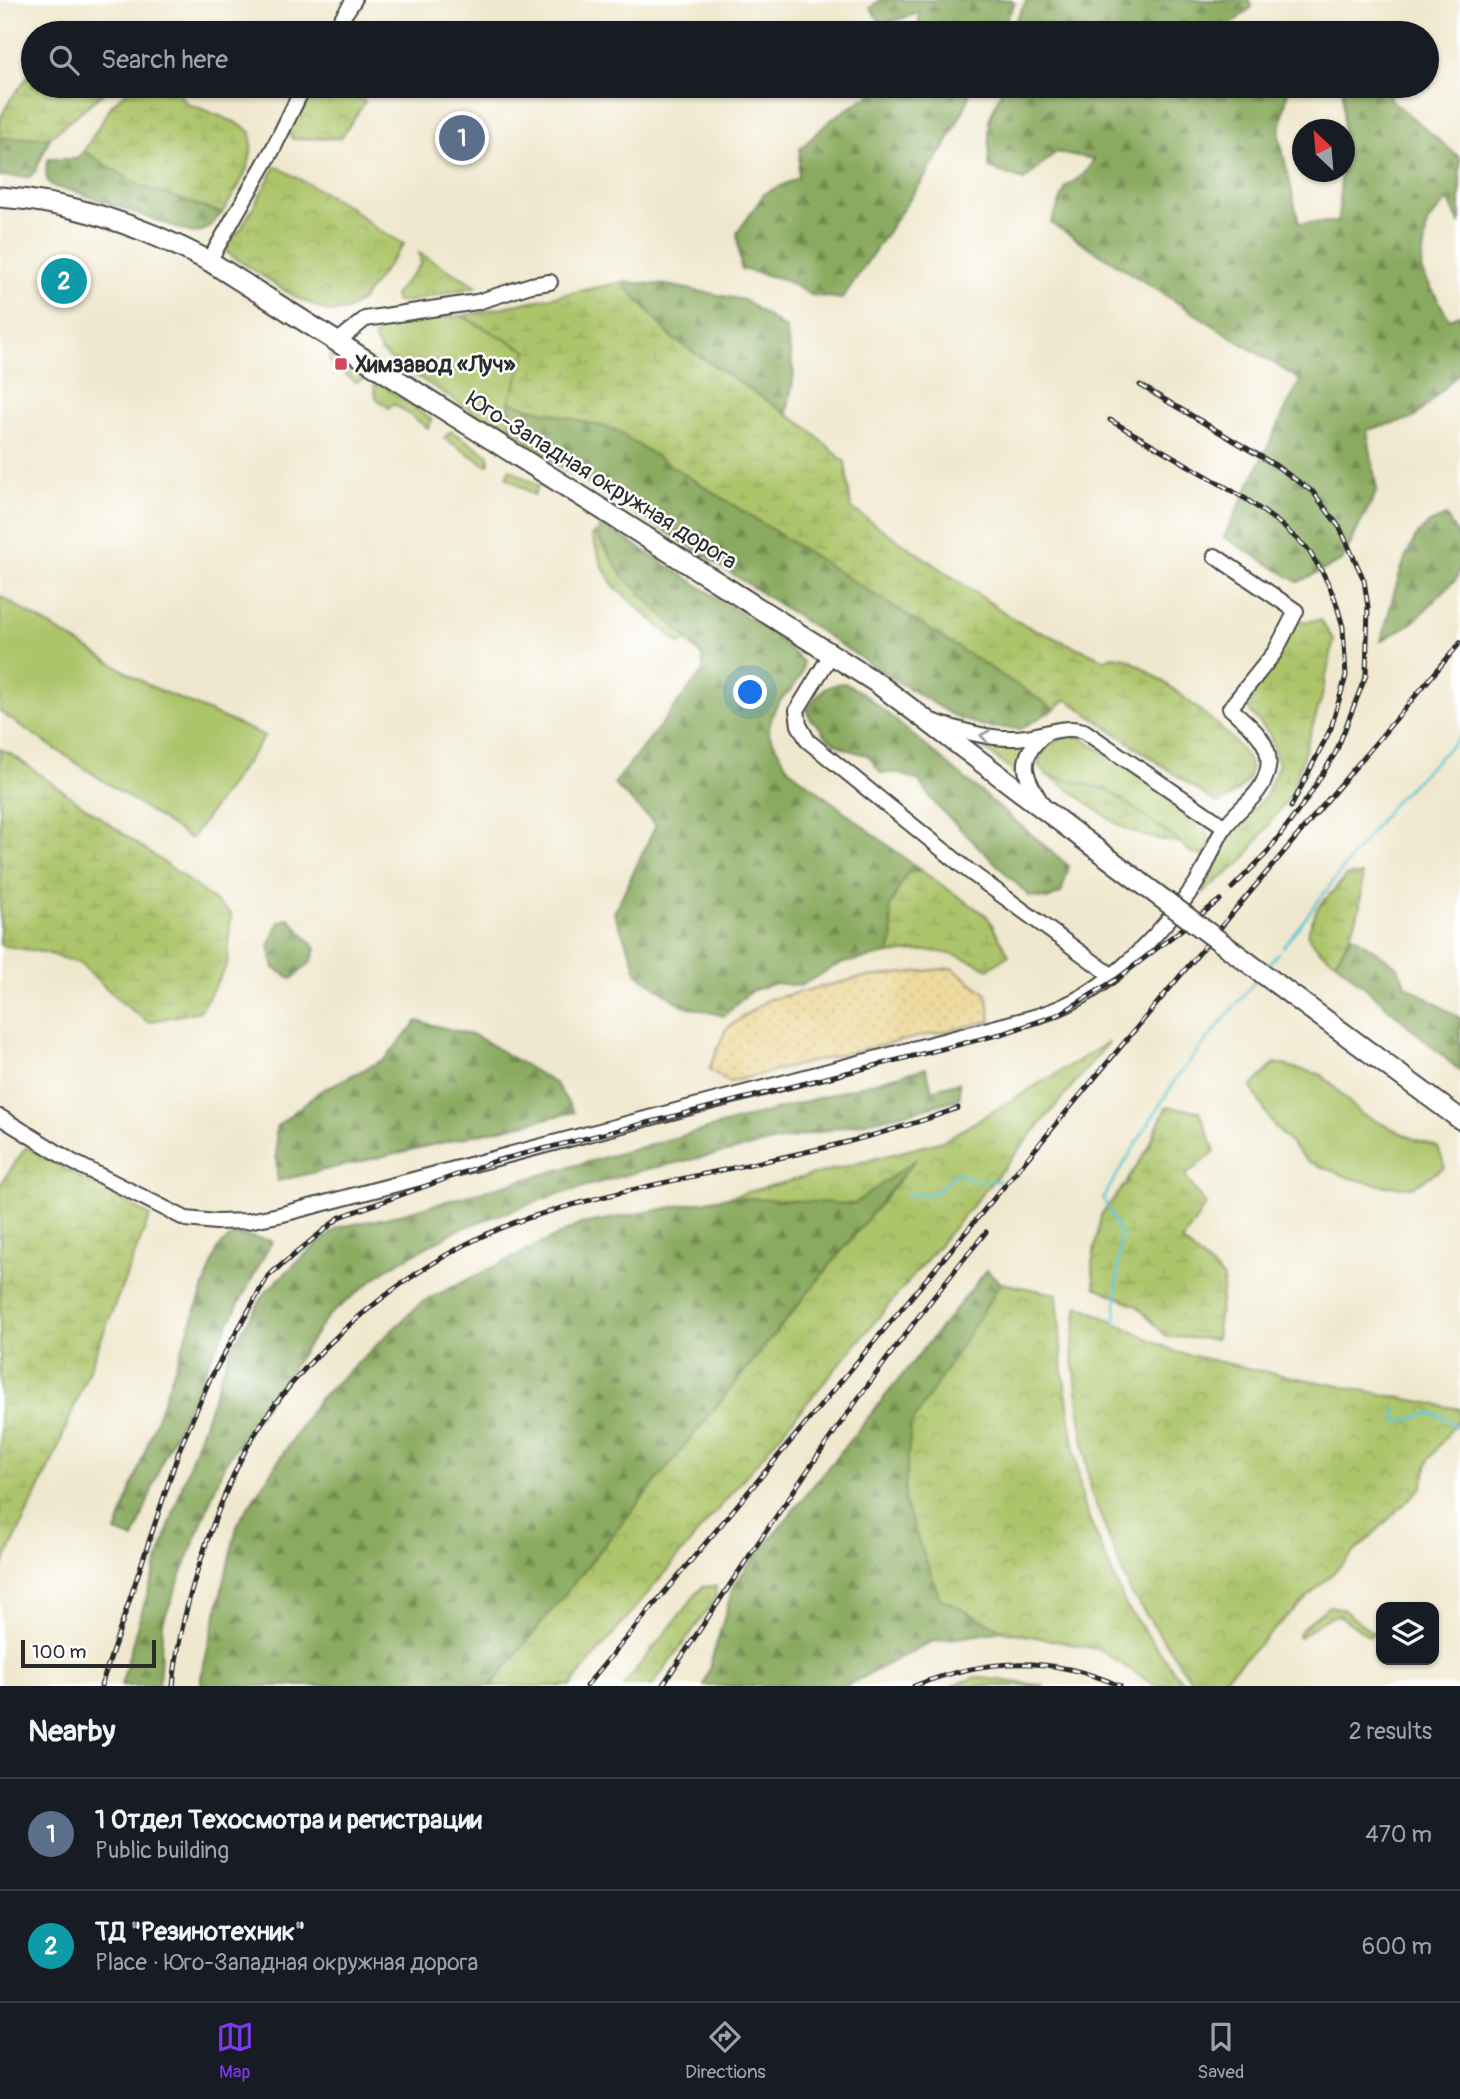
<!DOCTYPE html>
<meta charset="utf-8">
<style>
body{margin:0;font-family:Pangolin,sans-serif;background:#242831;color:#f1f3f6}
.controls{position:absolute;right:21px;bottom:21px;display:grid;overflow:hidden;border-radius:14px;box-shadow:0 2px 5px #0004}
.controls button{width:63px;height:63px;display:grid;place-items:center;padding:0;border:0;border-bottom:2px solid #363941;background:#171b24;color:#f1f3f6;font:35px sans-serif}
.compass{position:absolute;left:1292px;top:119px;width:63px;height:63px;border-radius:50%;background:#171b24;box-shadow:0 2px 5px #0004;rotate:334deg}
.scale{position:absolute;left:21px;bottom:18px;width:135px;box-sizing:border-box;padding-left:7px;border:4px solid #2b2b2b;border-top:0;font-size:19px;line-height:24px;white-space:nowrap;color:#2b2b2b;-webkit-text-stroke:5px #fff;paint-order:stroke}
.you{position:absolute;left:751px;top:693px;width:24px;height:24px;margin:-18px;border:5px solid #fff;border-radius:50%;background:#1a73e8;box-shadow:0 0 0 10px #1a73e833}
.badge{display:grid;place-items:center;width:46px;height:46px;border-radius:50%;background:#7c3aed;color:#fff;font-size:23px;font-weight:700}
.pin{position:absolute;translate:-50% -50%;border:4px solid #fff;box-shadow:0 2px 7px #0006}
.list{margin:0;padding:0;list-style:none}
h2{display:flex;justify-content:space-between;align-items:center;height:91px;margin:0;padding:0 28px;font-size:30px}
h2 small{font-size:23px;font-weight:400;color:#9ea1a6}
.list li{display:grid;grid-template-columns:46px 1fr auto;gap:21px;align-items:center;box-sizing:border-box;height:112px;padding:0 28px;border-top:2px solid #363941}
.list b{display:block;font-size:26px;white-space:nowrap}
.list p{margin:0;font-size:23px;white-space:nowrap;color:#9ea1a6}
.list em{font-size:23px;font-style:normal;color:#9ea1a6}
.icon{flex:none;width:38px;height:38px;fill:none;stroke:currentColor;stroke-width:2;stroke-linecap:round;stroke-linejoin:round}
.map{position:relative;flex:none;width:1460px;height:1686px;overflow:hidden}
.search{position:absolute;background:#171b24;box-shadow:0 2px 5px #0004;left:21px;right:21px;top:21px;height:77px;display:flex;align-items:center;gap:18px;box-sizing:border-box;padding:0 24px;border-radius:38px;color:#9ea1a6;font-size:26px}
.sheet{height:315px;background:#171b24}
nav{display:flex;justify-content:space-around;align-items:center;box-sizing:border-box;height:98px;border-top:2px solid #363941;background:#171b24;font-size:19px;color:#9ea1a6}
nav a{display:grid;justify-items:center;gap:4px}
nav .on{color:#7c3aed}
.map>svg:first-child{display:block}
.green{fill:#adc56b;stroke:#6c784b;stroke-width:2}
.forest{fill:url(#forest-firs);stroke:#5a6a45;stroke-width:2}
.wetland{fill:url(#wetland-marsh);stroke:#6c784b;stroke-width:2}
.sand{fill:url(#sand-dots);stroke:#8c8264;stroke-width:2}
.park{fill:url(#park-crowns);stroke:#6c784b;stroke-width:2}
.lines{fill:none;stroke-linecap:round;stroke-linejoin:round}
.stream{stroke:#5cc7d7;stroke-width:2.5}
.minor-casing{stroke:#494743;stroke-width:18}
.highway-casing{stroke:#494743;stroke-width:23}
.minor{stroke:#fff;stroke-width:14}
.highway{stroke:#fff;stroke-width:19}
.rail-casing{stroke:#2b2b2b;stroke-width:5}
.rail{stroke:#fff;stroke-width:2.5;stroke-dasharray:8;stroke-linecap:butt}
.highway-bridge-casing{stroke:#494743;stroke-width:23;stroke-linecap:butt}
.highway-bridge{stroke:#fff;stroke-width:19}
.oneway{stroke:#a0a0a0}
.poi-dot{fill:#d1495b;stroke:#fff;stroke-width:2.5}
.labels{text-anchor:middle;stroke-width:5;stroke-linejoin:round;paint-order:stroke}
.poi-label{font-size:23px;font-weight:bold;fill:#2b2b2b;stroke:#fff;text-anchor:start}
.street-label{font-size:23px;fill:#2b2b2b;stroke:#fff}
</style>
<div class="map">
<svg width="1460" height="1686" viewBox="0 0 1460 1686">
<defs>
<pattern id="forest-firs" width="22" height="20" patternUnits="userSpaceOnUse" patternTransform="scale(1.75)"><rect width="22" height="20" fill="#8aaa5f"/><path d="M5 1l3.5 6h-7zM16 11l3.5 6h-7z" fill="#718b4f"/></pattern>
<pattern id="wetland-marsh" width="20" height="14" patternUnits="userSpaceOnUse" patternTransform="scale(1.75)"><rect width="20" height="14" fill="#adc56b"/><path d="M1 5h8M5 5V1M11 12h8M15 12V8" fill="none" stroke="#95a95d"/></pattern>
<pattern id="sand-dots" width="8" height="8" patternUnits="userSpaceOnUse" patternTransform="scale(1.75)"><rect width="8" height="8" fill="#eeda9e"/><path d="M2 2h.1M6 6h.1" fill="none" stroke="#cb8" stroke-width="1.8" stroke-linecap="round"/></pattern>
<pattern id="park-crowns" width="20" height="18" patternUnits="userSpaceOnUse" patternTransform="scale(1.75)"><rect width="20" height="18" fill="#adc56b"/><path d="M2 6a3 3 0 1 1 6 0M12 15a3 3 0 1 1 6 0" fill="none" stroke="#95a95d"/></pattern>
</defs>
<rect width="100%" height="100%" fill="#fff"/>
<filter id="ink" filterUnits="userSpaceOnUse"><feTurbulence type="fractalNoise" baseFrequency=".0143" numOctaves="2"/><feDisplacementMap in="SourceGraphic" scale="14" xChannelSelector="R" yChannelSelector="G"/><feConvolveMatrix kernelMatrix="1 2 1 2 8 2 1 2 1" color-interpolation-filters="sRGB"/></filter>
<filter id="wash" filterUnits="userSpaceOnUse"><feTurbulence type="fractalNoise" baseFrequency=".00686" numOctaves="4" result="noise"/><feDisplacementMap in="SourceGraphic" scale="28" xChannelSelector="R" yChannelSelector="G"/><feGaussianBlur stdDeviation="1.57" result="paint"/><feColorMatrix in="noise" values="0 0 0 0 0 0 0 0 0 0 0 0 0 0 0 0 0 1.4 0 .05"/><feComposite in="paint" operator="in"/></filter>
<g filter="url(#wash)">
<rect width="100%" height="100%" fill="#f0e8ce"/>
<!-- green -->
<path class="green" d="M462,316L528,351L509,402L513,437L390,359L381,351L374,338L379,329L399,322Z
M332,354L365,376L364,379L356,382L330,363L329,358Z
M381,384L432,420L428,428L394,404L389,408L376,398L374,386Z
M451,431L489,455V464L486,465L444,438Z
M510,469L538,486L534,495L506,477Z
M0,596L150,686L265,736L191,839L0,712Z
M1071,735L1084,739L1197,815L1204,823L1210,844L1203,856L1191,853L1181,843L1108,790L1047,775L1038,764C1043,746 1055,741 1071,735Z
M976,741L1027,743L1022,779Z
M1275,1063L1322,1075L1361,1114L1414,1139L1438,1147L1445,1167L1412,1187L1384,1186L1350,1178L1307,1161L1274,1126L1251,1087Z"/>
<!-- forest -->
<path class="forest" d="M880,0H1011L1015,4L999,33H917L920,13L882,24L870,8Z
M1027,0H1249L1252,7L1220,33L1179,26L1177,33H1008Z
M884,86H972L965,107L943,150L842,299L811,295L783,279L741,269L737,233L765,193L798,178L800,149L833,118Z
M1003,86H1289L1279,135L1299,223L1338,222L1341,172H1344L1343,86H1373L1391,95L1389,98L1460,158V225L1448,199L1427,223L1421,270L1449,319L1460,315V372L1414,418L1367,430L1377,490L1342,561L1298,582L1224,537L1300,380L1051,223L1066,187L1084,174L1094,159L1056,152L1024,180L989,168V120Z
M50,137L36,170L30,177L0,176V138Z
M84,151L140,185L222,213C212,223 207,232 192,233L74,191C49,187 43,186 48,159H76Z
M622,282L667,285L744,300L786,329L794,374L787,414L673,339Z
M509,402L615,430L1055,709L1020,729L987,727L958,718L893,679L696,550L513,437Z
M1446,516L1460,539V564L1457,578L1412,623L1381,641C1390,613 1403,541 1427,525C1432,521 1440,519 1446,516Z
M599,526L607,527L772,633L803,662C804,681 787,691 777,705C772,712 771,723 768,732L788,768L920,870L906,874L890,906L893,939L889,954L839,964L800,986L776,983L751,991L724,1016L682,1005L637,974L634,961L614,913L656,825L614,784L703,671L702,656L622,575L597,535Z
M845,683L864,694L1069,866L1061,893L1047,899L1029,896L937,806L919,781L898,773H881L868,755C853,752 837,747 826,736C819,729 820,724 811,720L807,710C817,694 825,684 845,683Z
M289,918L316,949L311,962L292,979L274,968L269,946L279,922Z
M1352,935L1397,966L1406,985L1460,1018V1071L1335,961Z
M417,1021L476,1036L556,1084L574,1112L277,1181L276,1127L320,1091L385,1059Z
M926,1068L932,1090L959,1082L960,1098L916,1111L643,1170L552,1196L457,1230L387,1269L328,1316L224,1465L163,1622L159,1686H121L136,1630L184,1480L230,1350L266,1292L301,1258L339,1227L386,1218Z
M918,1156L491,1686H201V1677L238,1523L318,1400L422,1302L581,1224L728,1197L854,1204Z
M234,1234L272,1241L218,1343L163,1459L134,1539L116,1532L218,1248Z
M987,1270L1001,1283L911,1425L940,1598L1004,1631L930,1642L846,1686H704L734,1584Z"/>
<!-- wetland -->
<path class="wetland" d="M33,70V86H112L50,137L0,138V119L10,100Z
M133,86H171L187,103L237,123L251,132C255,166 239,185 222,213L141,186L84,151L112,105Z
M622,282L673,339L808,428L845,462L851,508L1020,623L1106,660L1111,656C1116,656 1123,657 1127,659C1151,669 1245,741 1250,765C1254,783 1231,797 1218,804L1066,699L1055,709L615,430L509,402L527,351L462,316Z
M595,533L622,575L687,638L685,641L679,644L613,585L602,565L592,536Z
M1320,620L1334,640L1321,700L1291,794L1242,862L1201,894L1230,834L1265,797L1279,764L1269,733L1245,706L1297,622Z
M0,749L11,754L177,872L231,914L227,965L200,1011L148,1022L121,1002L81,964L47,953L0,945Z
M1047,775L1108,790L1181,843C1168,841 1152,839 1139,834C1104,821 1079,793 1047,775Z
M920,870L987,916L1009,955L988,969C954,950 928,948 889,954L893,939L890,907L906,874Z
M1347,875H1362C1363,911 1354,931 1335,961L1319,950L1307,934L1317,909Z
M1166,1107L1199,1111L1215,1151L1185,1176L1206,1205L1182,1241L1224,1278L1216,1339L1167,1337L1136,1305L1095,1287L1092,1263L1101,1215L1125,1184L1149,1147Z
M26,1147L150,1216L55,1455L0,1571V1185Z
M716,1586L715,1600L652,1686H623L702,1587Z
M1329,1606L1342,1609L1373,1633L1369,1637L1339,1615C1321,1617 1314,1630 1299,1637L1298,1634L1307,1624Z"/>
<!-- sand -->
<path class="sand" d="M952,968L987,994L991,1021L864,1049L729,1082L709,1069L726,1029L767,1000L859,978Z"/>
<!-- park -->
<path class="park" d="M314,86C339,86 346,84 365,102L341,138L292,139L288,129Z
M276,166L351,208L374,227L404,244L362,300L347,310L329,312L295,297L226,252L229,241L241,229Z
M419,253L477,286L411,301L396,302L394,295L421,264Z
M1109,1042L570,1686H491L916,1159L854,1204L728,1197L943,1141Z
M1001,1283L1057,1294L1063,1373L1083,1504L1126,1606L1185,1686H1156L1098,1649L1004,1631L940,1598L904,1501L911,1425Z
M1078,1305L1176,1352L1256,1370L1460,1409V1417L1429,1460L1422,1487L1216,1686H1195L1130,1591L1090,1489L1072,1350Z
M975,1677L1045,1686H952Z"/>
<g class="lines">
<!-- stream -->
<path class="stream" d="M1283,947L1394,802L1460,737
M1267,966L1278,953
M904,1195L935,1193L957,1172L974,1181H1000
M1115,1323L1120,1234L1103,1198L1177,1077L1256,980
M1397,1407L1395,1420C1409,1425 1421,1411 1435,1414C1443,1416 1453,1424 1460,1429"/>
</g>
</g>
<g filter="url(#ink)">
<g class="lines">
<!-- minor casing -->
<g class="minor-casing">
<path id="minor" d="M332,33L354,0
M209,261L273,149L304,86
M336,343L365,319L477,302L531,285L550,282
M832,653L797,710L799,725L808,741L969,871L1111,975
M934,722C961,730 986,739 1014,738C1038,738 1061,724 1084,731L1225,827
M1042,804C1025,776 1015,759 1045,734
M0,1117L71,1161L186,1219L216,1222L248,1221L279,1215L1027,1019C1042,1015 1057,1010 1072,1002C1118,979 1166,927 1195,885C1207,867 1213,845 1224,828C1239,806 1263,796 1268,768C1273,741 1247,724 1230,708L1275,652L1296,611L1215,556"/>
</g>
<!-- highway casing -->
<g class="highway-casing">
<path id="highway" d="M0,197C74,202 144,227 209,261L877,683L1140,882
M1293,996L1460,1119"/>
</g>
<!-- minor -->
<use href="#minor" class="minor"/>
<!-- highway -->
<use href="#highway" class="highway"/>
<!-- rail casing -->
<g class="rail-casing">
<path id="rail" d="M1140,385L1275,465L1313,492L1340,528L1364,580L1368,607L1366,675L1336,752L1307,799L1266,854L1232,888
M1110,420L1246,499L1279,523L1307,548L1324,575L1335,599L1343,627L1346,676L1331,728L1291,807
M101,1686L180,1448L209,1381L268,1276L340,1217L495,1161L1005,1033L1060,1014L1117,979L1220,900
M173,1686C180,1613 208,1528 240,1461C289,1359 421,1252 528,1218C669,1173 819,1160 958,1108
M586,1686C878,1338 1167,989 1460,643
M662,1686C765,1533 868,1374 986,1232
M914,1686C985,1658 1050,1655 1120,1686"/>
</g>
<!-- rail -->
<use href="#rail" class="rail"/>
<!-- highway-bridge casing -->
<g class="highway-bridge-casing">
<path id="highway-bridge" d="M1140,882L1293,996"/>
</g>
<!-- highway-bridge -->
<use href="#highway-bridge" class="highway-bridge"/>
</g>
<!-- one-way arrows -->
<defs><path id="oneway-chevron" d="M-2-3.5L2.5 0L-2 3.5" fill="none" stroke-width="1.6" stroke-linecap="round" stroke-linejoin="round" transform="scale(1.75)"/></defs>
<use class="oneway" href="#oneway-chevron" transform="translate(985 736) rotate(-171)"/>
</g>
<!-- markers -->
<rect class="poi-dot" x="334" y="357" width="14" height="14" rx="3.5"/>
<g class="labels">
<!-- poi labels -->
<g class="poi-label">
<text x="355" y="372">Химзавод «Луч»</text>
</g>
<!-- street labels -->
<g class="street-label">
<text transform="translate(602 480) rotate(32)" y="8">Юго-Западная окружная дорога</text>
</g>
</g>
</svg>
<div class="controls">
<button><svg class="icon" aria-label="layers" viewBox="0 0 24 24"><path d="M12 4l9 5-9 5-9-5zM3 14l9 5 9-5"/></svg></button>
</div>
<svg class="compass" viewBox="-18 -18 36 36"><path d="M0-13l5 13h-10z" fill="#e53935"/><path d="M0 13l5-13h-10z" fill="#9ea1a6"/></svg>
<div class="scale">100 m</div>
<div class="you"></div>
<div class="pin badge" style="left:462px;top:138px;background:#5c6f8a">1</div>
<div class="pin badge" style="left:64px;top:281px;background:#0f9aa8">2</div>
<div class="search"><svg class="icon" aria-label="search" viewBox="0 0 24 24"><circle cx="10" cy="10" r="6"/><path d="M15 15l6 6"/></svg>Search here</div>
</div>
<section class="sheet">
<h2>Nearby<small>2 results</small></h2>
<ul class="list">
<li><span class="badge" style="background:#5c6f8a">1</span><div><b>1 Отдел Техосмотра и регистрации</b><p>Public building</p></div><em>470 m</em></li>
<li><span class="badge" style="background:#0f9aa8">2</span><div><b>ТД &quot;Резинотехник&quot;</b><p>Place · Юго-Западная окружная дорога</p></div><em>600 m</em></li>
</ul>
</section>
<nav>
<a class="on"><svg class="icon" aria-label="map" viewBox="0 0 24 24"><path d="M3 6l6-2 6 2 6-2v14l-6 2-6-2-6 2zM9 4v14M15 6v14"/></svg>Map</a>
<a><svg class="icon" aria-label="directions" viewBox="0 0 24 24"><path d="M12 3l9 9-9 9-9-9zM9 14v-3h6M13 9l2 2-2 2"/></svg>Directions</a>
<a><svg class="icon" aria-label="saved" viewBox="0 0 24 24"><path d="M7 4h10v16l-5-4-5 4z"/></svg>Saved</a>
</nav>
